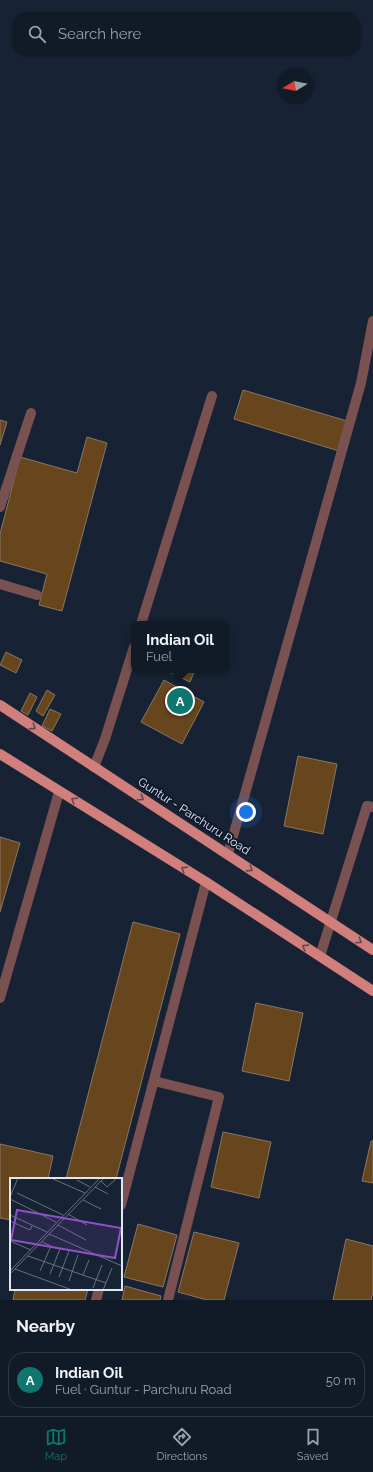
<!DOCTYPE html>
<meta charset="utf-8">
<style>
body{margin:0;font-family:Raleway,sans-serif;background:#1e2733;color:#f1f3f6}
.compass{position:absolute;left:277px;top:68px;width:36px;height:36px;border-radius:50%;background:#111a27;box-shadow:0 1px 3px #0004;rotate:260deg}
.you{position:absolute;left:246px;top:812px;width:14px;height:14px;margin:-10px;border:3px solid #fff;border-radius:50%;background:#1a73e8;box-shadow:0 0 0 6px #1a73e833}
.badge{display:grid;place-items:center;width:26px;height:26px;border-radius:50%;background:#0f766e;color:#fff;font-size:13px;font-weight:700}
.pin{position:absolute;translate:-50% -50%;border:2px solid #fff;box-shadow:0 1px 4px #0006}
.popup{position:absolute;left:131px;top:621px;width:98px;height:52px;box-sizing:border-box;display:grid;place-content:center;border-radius:8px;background:#111a27;filter:drop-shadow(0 1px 3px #0005);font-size:13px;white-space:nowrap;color:#9ca1a7}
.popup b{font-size:15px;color:#f1f3f6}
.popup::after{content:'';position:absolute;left:50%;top:100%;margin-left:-8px;border:8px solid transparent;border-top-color:#111a27}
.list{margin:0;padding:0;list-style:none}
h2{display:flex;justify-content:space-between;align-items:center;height:52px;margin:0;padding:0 16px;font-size:17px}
h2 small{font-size:13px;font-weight:400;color:#9ca1a7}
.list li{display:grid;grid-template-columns:26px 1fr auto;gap:12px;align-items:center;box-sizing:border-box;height:56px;margin:0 8px 8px;padding:0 8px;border:1px solid #303844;border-radius:16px}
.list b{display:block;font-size:15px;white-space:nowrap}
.list p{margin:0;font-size:13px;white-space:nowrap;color:#9ca1a7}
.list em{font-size:13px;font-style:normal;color:#9ca1a7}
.icon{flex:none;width:22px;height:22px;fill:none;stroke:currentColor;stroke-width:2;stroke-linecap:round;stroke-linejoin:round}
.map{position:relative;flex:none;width:373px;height:1300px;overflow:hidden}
.search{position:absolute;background:#111a27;box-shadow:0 1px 3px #0004;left:12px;right:12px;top:12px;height:44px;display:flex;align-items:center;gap:10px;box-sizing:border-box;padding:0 14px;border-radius:16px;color:#9ca1a7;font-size:15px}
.sheet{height:116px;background:#111a27}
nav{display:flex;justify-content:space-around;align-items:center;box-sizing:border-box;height:56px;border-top:1px solid #303844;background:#111a27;font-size:11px;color:#9ca1a7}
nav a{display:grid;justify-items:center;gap:2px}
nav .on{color:#0f766e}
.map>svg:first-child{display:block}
.building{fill:#67461d;stroke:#887662}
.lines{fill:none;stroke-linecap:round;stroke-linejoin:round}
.minor{stroke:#795150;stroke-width:10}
.major{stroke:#d17f7c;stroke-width:10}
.oneway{stroke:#66474e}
.labels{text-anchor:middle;stroke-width:4;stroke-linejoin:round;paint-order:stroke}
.street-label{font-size:12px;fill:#dfe7f3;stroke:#0e1929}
.inset-road{fill:none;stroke:#677180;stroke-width:1}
.view{fill:#8f51c9;fill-opacity:0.15;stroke:#8f51c9;stroke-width:2}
.inset-edge{fill:none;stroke:#dfe7f3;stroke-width:2}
</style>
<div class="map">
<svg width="373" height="1300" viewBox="0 0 373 1300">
<rect width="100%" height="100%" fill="#172334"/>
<!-- building -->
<path class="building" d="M243,390L347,421L339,451L234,419Z
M0,420L7,422L0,445Z
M87,437L107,443L62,611L39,605L47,574L0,561V534L20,457L77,473Z
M6,652L22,660L16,673L0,665Z
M165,670H195L190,682Z
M164,680L204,702L182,744L141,722Z
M47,690L55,695L43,716L36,711Z
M30,693L37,697L28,715L21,711Z
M50,709L61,714L52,731L42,726Z
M298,756L337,764L323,834L284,826Z
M0,837L20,843L0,912Z
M133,922L180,934L116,1179H66Z
M256,1003L303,1013L289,1081L242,1071Z
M223,1132L271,1142L259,1198L211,1187Z
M371,1141H373V1183L362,1181Z
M0,1144L53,1156L48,1179H11V1220L0,1218Z
M138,1224L177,1235L163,1287L124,1277Z
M194,1232L239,1243L224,1300H207L178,1292Z
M346,1239L373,1246V1292L371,1300H333Z
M125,1286L161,1296L160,1300H122Z
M15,1289H88L85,1300H13Z"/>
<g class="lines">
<!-- minor -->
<path class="minor" d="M0,507L31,413
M0,584L37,595
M141,624L212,396
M94,767L105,739L134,647
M228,854L361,383L373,321
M320,956L367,806L373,807
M0,998L59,792
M154,1081L219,1097L168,1300
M121,1205L206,882
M96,1300L99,1289"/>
<!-- major -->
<path class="major" d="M0,705L373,950
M0,754L206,882L373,991"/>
</g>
<!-- one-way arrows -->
<defs><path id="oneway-chevron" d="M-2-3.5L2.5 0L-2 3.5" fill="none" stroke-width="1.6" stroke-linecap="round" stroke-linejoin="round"/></defs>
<g class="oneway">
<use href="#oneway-chevron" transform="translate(33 727) rotate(33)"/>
<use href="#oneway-chevron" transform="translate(141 798) rotate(33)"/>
<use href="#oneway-chevron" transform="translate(74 800) rotate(-148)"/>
<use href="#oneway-chevron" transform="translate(184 869) rotate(-148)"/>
<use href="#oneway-chevron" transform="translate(250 869) rotate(33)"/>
<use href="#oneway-chevron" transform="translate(359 941) rotate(34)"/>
<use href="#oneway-chevron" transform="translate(305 947) rotate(-147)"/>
</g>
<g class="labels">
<!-- street labels -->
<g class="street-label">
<text transform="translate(194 816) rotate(33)" y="4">Guntur - Parchuru Road</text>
</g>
</g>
<!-- overview -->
<g transform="translate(10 1178)">
<rect width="112" height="112" fill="#172334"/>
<path class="inset-road" d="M41,0L75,15M67,2L80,9M91,3L97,9L107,0M85,9L98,16M7,15L53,37M0,19L8,0M0,21L46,44M73,22L91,31M58,36L77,47M0,37L37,54M0,43L20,52L22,48M48,47L76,62M39,56L112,88M0,63L21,72M18,78L96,105M5,91L62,112M0,93L90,0M30,93L41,68L32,64M0,96L94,0M40,96L50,71M73,97L79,82M49,99L59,73M59,103L68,77M83,110L92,87M93,112L102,90"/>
<path class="view" d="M7,32L111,50L105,80L1,62Z"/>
<rect width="112" height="112" class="inset-edge"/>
</g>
</svg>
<svg class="compass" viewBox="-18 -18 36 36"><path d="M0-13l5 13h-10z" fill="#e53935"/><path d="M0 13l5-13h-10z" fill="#9ca1a7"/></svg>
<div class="you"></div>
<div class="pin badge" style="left:180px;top:701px">A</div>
<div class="popup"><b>Indian Oil</b>Fuel</div>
<div class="search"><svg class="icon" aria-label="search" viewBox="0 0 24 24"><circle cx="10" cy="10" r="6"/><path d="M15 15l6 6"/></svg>Search here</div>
</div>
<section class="sheet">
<h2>Nearby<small></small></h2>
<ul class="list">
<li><span class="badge">A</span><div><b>Indian Oil</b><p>Fuel · Guntur - Parchuru Road</p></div><em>50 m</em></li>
</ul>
</section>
<nav>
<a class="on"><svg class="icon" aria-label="map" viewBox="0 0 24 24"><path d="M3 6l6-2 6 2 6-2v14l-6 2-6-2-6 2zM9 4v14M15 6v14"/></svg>Map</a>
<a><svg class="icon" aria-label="directions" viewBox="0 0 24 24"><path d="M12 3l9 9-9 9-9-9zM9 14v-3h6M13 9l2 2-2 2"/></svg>Directions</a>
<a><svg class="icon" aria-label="saved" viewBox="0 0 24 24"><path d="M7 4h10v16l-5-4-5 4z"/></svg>Saved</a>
</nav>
